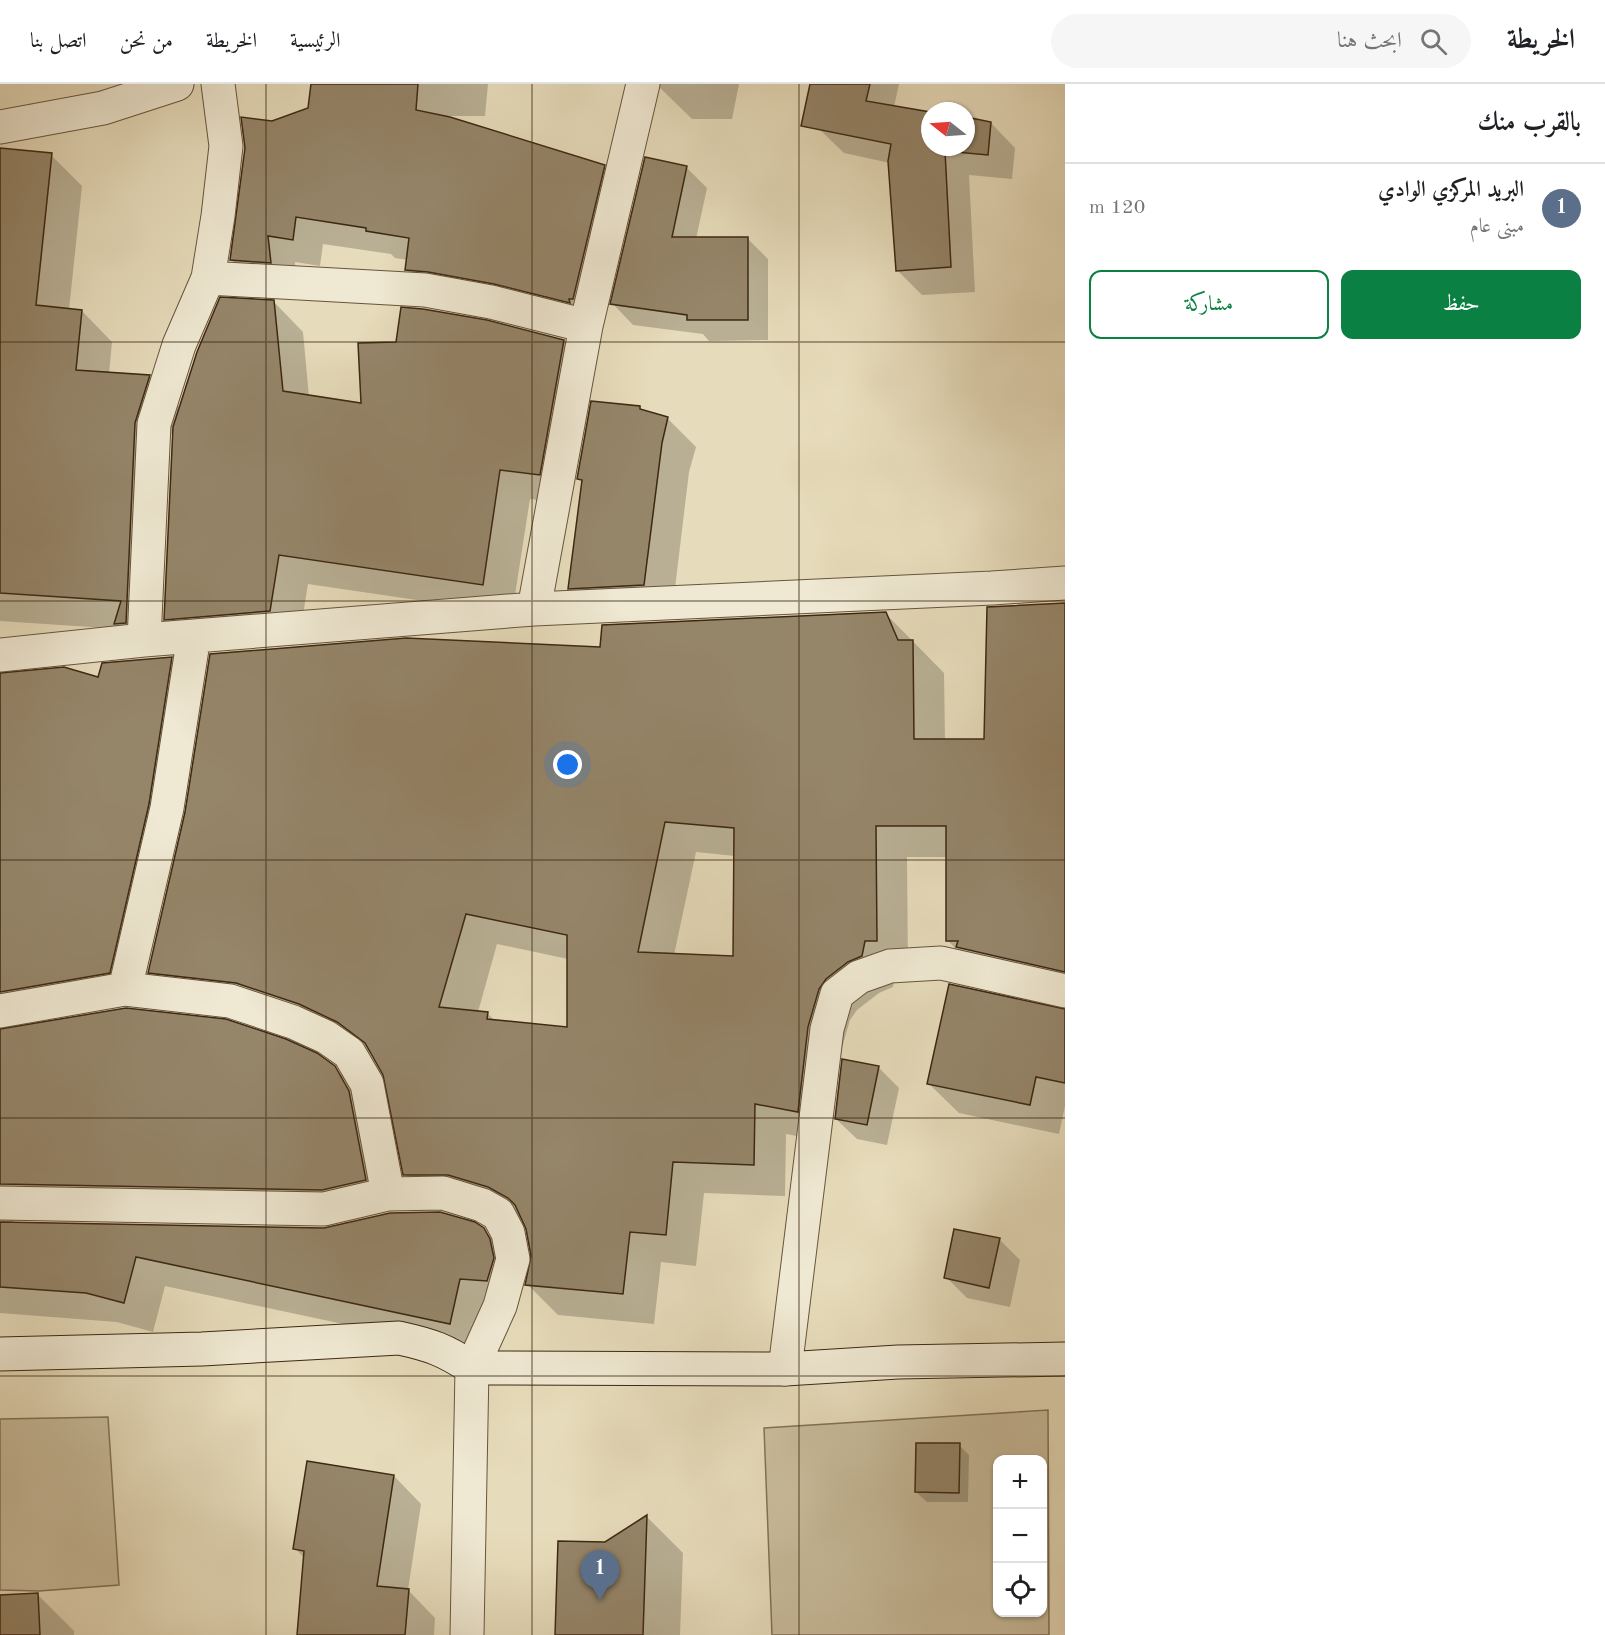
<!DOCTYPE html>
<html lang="ar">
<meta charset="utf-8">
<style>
body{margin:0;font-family:"Old Standard TT",Amiri,serif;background:#f6f6f6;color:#202124;direction:rtl}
.controls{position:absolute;right:18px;bottom:18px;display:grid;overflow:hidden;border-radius:12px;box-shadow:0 2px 4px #0004}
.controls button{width:54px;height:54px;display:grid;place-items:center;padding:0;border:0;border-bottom:2px solid #e0e0e0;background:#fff;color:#202124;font:30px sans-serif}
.compass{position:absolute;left:921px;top:18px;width:54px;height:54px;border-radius:50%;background:#fff;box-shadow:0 2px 4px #0004;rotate:287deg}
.you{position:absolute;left:568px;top:681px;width:21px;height:21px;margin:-15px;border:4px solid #fff;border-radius:50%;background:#1a73e8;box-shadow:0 0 0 9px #1a73e833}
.badge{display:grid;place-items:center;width:39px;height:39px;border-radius:50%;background:#0b8043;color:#fff;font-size:20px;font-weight:700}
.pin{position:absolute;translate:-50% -50px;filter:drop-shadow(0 2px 3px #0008)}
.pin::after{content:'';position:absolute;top:32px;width:21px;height:18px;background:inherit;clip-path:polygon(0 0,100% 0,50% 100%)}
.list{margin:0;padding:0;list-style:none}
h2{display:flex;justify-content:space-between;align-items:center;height:78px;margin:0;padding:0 24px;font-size:26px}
h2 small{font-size:20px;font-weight:400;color:#757577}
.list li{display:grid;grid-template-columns:39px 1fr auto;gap:18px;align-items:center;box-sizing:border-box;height:90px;padding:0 24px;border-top:2px solid #e0e0e0}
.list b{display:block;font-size:22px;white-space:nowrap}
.list p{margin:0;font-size:20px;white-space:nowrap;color:#757577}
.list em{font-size:20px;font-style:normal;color:#757577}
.actions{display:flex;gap:12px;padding:18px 24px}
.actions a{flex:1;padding:14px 0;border:2px solid #0b8043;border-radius:12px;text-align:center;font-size:21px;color:#0b8043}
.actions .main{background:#0b8043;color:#fff}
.icon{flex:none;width:33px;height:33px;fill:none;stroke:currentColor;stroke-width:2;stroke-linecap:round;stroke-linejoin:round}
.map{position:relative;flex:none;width:1065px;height:1551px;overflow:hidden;direction:ltr}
header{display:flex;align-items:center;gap:36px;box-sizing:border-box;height:84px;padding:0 30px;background:#fff;border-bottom:2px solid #e0e0e0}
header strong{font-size:28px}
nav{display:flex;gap:33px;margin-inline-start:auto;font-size:21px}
.search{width:420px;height:54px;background:#f6f6f6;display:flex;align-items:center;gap:15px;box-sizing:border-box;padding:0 21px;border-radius:33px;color:#757577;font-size:22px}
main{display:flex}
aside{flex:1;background:#fff}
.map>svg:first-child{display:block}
.green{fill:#c9bd9d;stroke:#837258;stroke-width:1.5;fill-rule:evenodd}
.shadow{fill:#0003;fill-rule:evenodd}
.building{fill:#958569;stroke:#3d2812;stroke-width:1.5;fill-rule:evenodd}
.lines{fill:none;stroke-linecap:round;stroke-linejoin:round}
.minor-casing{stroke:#67553c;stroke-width:35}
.secondary-casing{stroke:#3d2812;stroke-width:35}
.minor{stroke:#efe8d2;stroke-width:33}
.secondary{stroke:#efe8d2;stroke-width:33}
.grid{fill:none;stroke:#3d2812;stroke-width:1.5;stroke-opacity:0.55}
</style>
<header>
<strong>الخريطة</strong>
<div class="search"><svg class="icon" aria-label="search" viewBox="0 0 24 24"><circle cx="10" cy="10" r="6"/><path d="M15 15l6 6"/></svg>ابحث هنا</div>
<nav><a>الرئيسية</a><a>الخريطة</a><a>من نحن</a><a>اتصل بنا</a></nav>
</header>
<main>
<aside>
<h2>بالقرب منك<small></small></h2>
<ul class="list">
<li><span class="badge" style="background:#5c6f8a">1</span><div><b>البريد المركزي الوادي</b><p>مبنى عام</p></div><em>120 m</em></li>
</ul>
<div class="actions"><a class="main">حفظ</a><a>مشاركة</a></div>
</aside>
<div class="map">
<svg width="1065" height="1551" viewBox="0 0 1065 1551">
<rect width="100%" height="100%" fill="#e6dbba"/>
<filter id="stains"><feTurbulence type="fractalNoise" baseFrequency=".00333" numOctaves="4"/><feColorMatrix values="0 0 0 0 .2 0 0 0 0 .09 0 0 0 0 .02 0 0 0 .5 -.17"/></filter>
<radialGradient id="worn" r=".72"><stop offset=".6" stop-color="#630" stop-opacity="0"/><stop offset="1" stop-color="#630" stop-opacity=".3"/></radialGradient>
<!-- green -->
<path class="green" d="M1048,1326L1049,1551H772L764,1344ZM998,1376H1042V1528H998Z
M108,1333L119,1501L39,1507L0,1506V1335Z"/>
<!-- shadow -->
<path class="shadow" d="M312,0H488L485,32H446L604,82L631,110L600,242L434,213L407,186L408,176L395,174L391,170L323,160L320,182L295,178L297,205L259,203L231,176L272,39L310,25Z
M656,0H739L732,35H692Z
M829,0H899L894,23L930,29V63H966V35L991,39L1015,64L1012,95L969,91L975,208L922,211L897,186L890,79L844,69L819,45Z
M0,65L51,71L82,102L69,226L82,227L112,258L109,290L149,292L180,324L274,218L303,248L309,313L362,320L564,257L593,287L569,420L530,415L512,530L308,500L299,556L195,565L165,535L173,346L165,370L156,569L121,545L0,537Z
M686,83L707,104L696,155L747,154L768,175V256L709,257L703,250L633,241L613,220Z
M639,324L643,328L667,334L696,363L689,388L672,529L598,532L569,504L583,399L579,395Z
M1065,520V911L979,888L947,856V773H907L908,888H896L893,903L879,909L857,926L850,936L839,974L829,1058L786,1050L785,1112L704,1109L696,1182L661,1178L654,1240L558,1231L527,1200L533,1172L528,1145L523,1135L481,1122H436L405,1090L385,990L374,972L370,969L332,951L181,920L150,888L602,564L885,529L944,589L945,656H985ZM696,768L735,772V874L674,871ZM497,860L568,875V945L496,938L487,929L478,928Z
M171,574L200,603L139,918L26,938L12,945L334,983L364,1013L395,1125L20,1132L12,1139L324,1145H483L513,1175L519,1186L522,1204L517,1226L489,1223L479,1269L165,1202L153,1248L117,1238L0,1229V576L14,590L99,595Z
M1065,927V1022L1059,1050L959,1029L929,1000Z
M878,983L899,1004L887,1061L857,1055L836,1035Z
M999,1155L1020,1176L1010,1223L967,1214L946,1193Z
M959,1361L969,1371L968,1418H927L916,1408Z
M394,1392L421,1420L408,1506L435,1534L434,1551H298L305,1475L295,1464Z
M647,1433L683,1469L680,1551H556L605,1460Z
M37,1510L74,1547V1551H0V1513Z"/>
<!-- building -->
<path class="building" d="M311,0H418L416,26L450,33L605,81L573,215H569L570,219L494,200L428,188L405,186L409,154L366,147V144L296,133L293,156L268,152L271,179L230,176L245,64L241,33L272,37L308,24Z
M810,0H870L866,17L930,28V63H966V33L991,38L988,71L945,67L951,183L896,187L888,77L891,60L801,42Z
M0,64L52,69L36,221L82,226L76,286L150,291L135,339L126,539L114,540L121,517L0,509Z
M645,73L687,82L672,153H748V236H687V231L610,220Z
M220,213L274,216L283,307L361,319L358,259L396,258L401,223L423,225L487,236L564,256L540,391L500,386L483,501L279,471L270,527L164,536L173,343L197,268Z
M591,317L640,322V325L668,333L662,359L644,501L568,505L582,396L577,395Z
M1065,519V888L956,863L958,857H946V742H876L877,857H865L862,872L848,878L826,895L819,905L808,943L798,1028L755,1020L754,1081L673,1078L666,1151L630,1148L623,1210L525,1201L531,1172L526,1145L515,1121L508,1114L488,1103L448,1091H403L383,991L365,959L337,938L299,920L236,899L148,889L185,728L210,570L406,554L600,563L602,541L886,528L898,556H913L914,655H984L987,523ZM665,738L734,744L733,872L638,868ZM466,830L567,851V943L487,935L488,928L439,923Z
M172,573L149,720L110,889L0,908V589L64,583L98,593L102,579Z
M949,900L1065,925V999L1036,993L1030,1021L927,1000Z
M126,924L226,935L286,955L317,969L335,982L349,1007L366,1096L322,1106L0,1100V945Z
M842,975L879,982L867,1041L835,1035Z
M440,1128L475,1138L484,1144L490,1155L494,1174L487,1197L460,1195L450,1240L136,1173L124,1219L86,1209L0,1203V1138L324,1144L390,1129Z
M954,1145L1000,1154L989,1204L944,1194Z
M916,1359H960L959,1409L915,1408Z
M307,1377L394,1391L377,1502L409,1505L405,1551H297L304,1467L293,1465Z
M647,1431L643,1551H555L558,1457L605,1458Z
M38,1509L40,1551H0V1511Z"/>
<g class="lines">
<!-- minor casing -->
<g class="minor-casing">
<path id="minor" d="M0,43L103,24L177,0
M208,194L425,206L491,218L586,242
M534,525L586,242L643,0
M144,556L154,340L179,261L208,194L218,132L226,62L218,0
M0,571L144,556L534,525L992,504L1065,499
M125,905L167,724L194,552
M0,927L125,905L230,917L293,938L326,953L349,969L367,1000L388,1110
M0,1119L324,1125L388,1110L443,1109L482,1121L498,1130L508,1149L513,1175L500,1222L472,1284L467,1551
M785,1285L827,945L837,910L859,893L890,882L941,879L1065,907"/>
</g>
<!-- secondary casing -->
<g class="secondary-casing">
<path id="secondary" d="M0,1270L202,1265L399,1254C431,1261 445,1266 472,1284L785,1285L898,1278L1065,1275"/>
</g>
<!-- minor -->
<use href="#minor" class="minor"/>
<!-- secondary -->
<use href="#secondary" class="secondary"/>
</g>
<!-- grid -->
<path class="grid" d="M266,0V1551M532,0V1551M799,0V1551M0,258H1065M0,517H1065M0,776H1065M0,1034H1065M0,1292H1065"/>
<rect width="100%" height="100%" filter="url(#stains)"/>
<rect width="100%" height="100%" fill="url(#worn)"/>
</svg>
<div class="controls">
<button>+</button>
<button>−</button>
<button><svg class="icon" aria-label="locate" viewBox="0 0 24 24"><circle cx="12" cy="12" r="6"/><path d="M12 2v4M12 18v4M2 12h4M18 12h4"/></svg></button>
</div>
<svg class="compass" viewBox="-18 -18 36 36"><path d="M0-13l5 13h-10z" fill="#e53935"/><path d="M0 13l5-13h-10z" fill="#757577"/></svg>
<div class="you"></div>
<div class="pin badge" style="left:600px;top:1516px;background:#5c6f8a">1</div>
</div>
</main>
